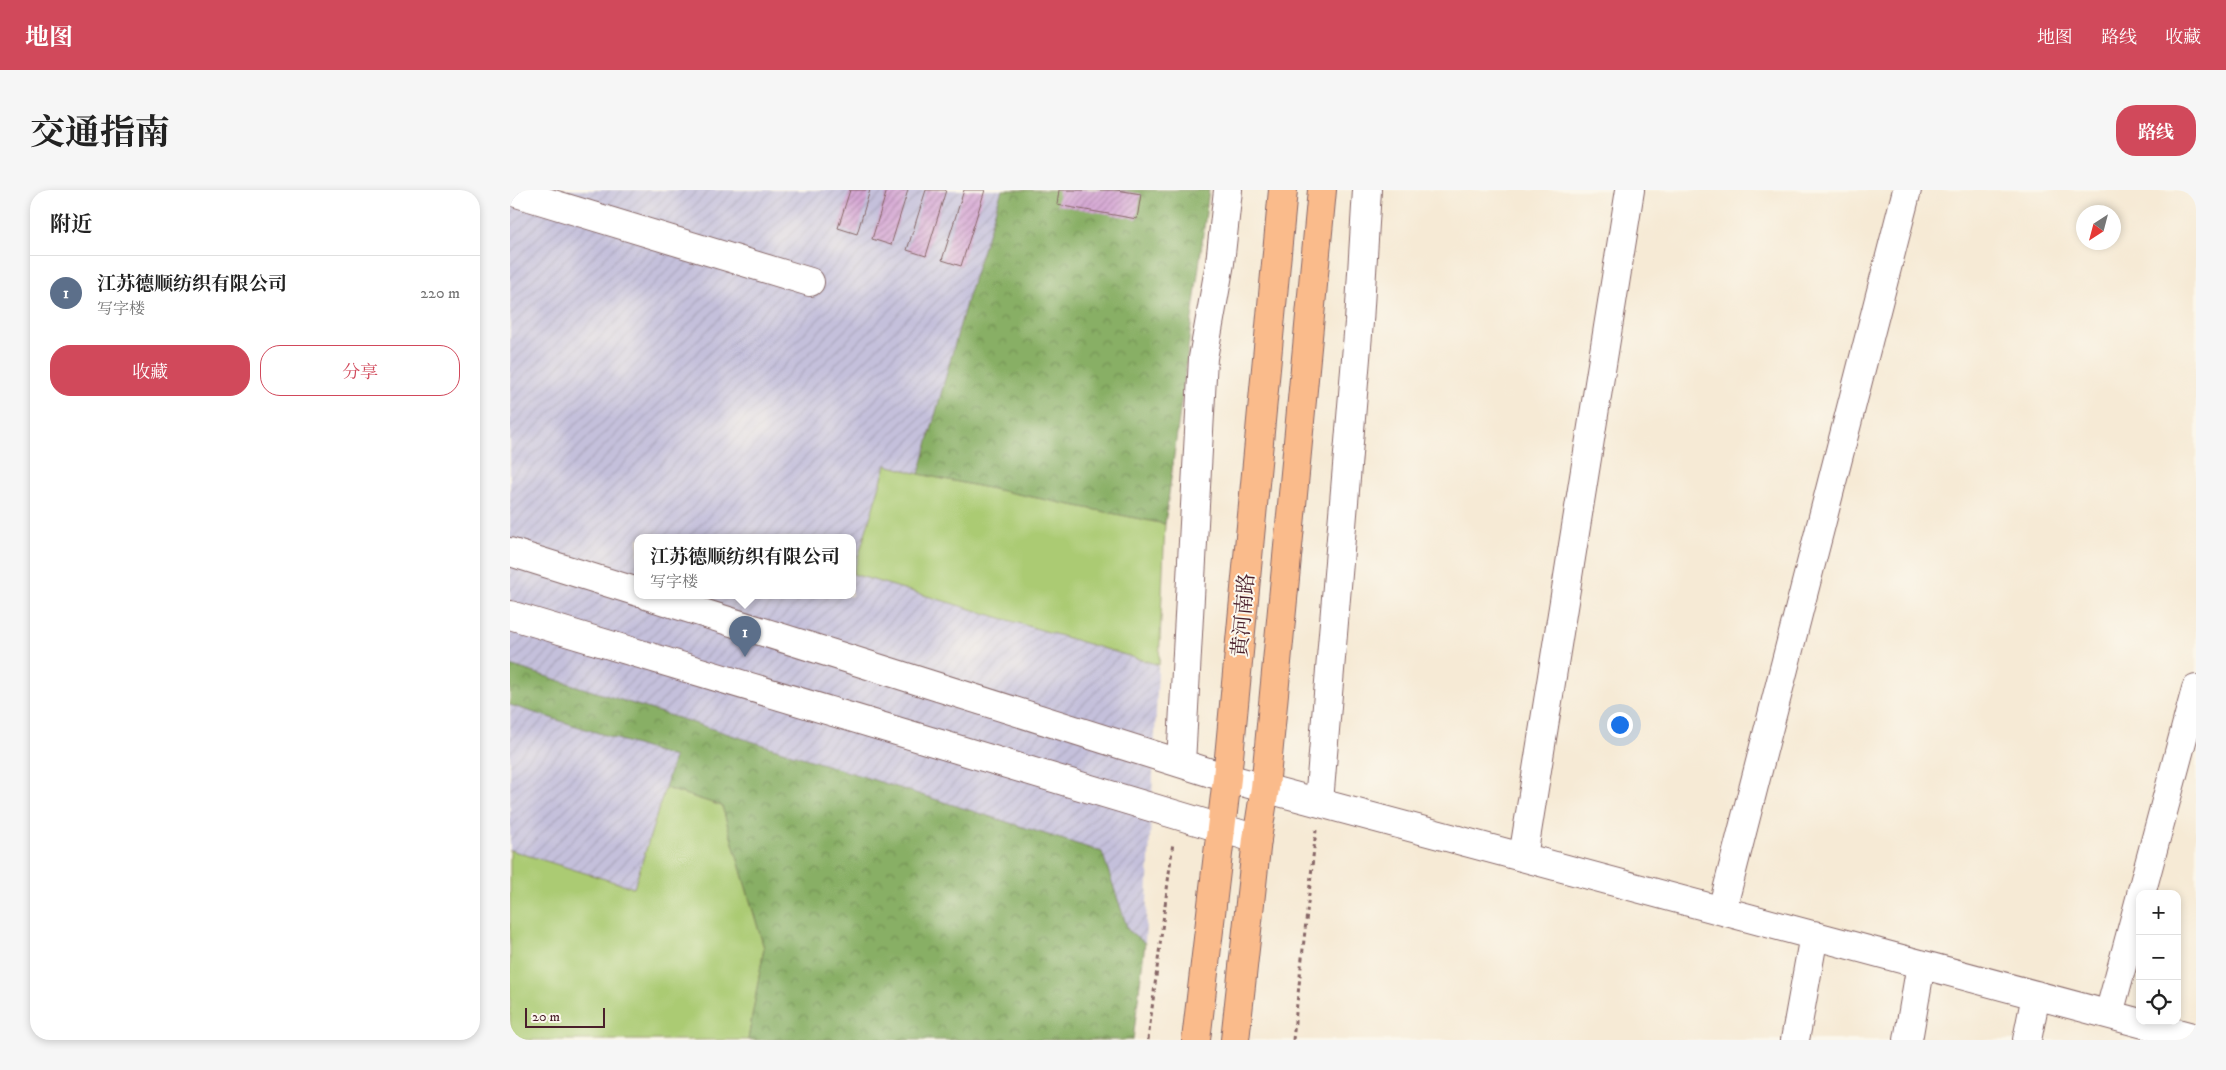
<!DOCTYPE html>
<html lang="zh">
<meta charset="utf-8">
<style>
body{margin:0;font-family:"IM FELL DW Pica","Noto Serif SC",serif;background:#f6f6f6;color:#222}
.controls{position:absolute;right:15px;bottom:15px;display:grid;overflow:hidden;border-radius:10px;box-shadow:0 2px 8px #0003}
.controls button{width:45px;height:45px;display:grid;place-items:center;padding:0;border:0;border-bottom:1px solid #e0e0e0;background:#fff;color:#222;font:25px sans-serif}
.compass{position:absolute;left:1566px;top:15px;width:45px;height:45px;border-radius:50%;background:#fff;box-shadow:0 2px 8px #0003;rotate:216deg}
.scale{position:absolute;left:15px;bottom:12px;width:80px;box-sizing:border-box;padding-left:5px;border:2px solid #4a1f2b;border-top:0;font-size:14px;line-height:18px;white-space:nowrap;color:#4a1f2b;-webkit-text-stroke:4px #fbf7ec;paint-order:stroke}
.you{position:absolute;left:1109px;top:534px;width:18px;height:18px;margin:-12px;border:4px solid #fff;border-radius:50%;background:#1a73e8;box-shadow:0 0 0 8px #1a73e833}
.badge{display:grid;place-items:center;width:32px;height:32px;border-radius:50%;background:#d1495b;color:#fff;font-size:16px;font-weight:700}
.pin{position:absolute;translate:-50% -41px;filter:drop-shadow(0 1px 2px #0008)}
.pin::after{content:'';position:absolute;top:26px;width:18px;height:15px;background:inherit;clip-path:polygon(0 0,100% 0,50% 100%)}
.popup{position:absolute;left:124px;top:344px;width:222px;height:65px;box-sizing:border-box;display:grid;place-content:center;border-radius:10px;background:#fff;filter:drop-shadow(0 1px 4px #0005);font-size:16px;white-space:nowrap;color:#767676}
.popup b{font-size:19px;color:#222}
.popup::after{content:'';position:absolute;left:50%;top:100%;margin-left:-10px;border:10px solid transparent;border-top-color:#fff}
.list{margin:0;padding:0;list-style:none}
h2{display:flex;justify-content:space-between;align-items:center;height:65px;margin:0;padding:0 20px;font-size:21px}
h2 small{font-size:16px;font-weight:400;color:#767676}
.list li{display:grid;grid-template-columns:32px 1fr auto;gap:15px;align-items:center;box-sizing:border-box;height:75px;padding:0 20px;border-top:1px solid #e0e0e0}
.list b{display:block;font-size:19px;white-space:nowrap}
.list p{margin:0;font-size:16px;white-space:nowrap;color:#767676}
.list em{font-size:16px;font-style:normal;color:#767676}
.actions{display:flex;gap:10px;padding:15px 20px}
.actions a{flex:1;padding:11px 0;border:1px solid #d1495b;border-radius:20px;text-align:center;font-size:18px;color:#d1495b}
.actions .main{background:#d1495b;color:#fff}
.icon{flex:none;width:28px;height:28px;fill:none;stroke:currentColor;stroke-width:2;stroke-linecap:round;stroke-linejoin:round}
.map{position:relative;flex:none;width:1686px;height:850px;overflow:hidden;border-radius:20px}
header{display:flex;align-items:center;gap:30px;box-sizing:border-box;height:70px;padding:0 25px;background:#d1495b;color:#fff}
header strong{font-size:24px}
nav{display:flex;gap:28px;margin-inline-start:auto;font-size:18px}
.intro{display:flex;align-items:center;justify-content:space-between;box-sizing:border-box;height:120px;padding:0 30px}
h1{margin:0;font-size:35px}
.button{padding:12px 22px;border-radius:20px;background:#d1495b;color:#fff;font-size:18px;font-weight:700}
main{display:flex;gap:30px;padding:0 30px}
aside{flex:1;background:#fff;border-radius:20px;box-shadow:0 2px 8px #0003}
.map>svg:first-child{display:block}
.industrial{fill:url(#industrial-furrows);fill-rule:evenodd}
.green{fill:#abcb73;stroke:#7a754f}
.forest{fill:url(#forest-crowns);stroke:#696748}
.building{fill:url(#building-hatch)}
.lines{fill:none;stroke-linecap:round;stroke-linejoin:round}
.minor-casing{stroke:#866666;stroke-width:30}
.major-casing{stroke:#866666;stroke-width:30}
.path{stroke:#866666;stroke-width:3;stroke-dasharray:4 4;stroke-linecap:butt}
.minor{stroke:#fff;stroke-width:28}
.major{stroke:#fabb8b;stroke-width:28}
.labels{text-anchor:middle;stroke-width:4;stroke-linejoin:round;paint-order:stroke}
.street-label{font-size:21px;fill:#4a1f2b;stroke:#fbf7ec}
</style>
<header>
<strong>地图</strong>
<nav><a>地图</a><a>路线</a><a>收藏</a></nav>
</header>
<div class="intro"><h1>交通指南</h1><a class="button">路线</a></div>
<main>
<aside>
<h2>附近<small></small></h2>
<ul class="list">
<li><span class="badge" style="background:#5c6f8a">1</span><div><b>江苏德顺纺织有限公司</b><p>写字楼</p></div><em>220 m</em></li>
</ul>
<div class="actions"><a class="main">收藏</a><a>分享</a></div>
</aside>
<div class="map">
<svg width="1686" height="850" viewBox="0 0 1686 850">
<defs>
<pattern id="industrial-furrows" width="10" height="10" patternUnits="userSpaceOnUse" patternTransform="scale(1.25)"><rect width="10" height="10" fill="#c4c0db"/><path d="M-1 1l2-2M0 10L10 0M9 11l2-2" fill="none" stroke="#aaa5bc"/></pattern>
<pattern id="forest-crowns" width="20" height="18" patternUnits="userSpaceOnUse" patternTransform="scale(1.25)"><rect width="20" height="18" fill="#88af65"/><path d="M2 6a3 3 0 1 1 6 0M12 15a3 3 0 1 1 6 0" fill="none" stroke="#718e53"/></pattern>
<pattern id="building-hatch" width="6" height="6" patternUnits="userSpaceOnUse" patternTransform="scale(1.25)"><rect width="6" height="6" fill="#d5a7d4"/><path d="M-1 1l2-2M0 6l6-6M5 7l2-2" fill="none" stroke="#af87ac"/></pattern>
</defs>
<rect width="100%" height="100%" fill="#fbf7ec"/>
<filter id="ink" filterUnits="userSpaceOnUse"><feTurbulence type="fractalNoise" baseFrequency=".02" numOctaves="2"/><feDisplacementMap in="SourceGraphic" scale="10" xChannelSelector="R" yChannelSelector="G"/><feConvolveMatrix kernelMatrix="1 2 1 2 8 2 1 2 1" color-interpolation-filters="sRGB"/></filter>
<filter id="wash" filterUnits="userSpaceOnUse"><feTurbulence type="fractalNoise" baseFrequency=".0096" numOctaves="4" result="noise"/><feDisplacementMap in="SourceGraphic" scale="20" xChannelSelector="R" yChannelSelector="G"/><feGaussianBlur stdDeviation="1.12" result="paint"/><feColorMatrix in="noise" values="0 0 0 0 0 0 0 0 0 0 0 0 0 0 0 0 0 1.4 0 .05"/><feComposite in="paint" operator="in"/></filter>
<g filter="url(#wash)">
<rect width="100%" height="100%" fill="#f6ead5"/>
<!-- industrial -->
<path class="industrial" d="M0,0H492L458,106L409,283L655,334L635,753L623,850H0ZM128,348H342V406H128Z"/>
<!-- green -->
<path class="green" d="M376,275L409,284L655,334L649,475L343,384Z
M155,598L212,616L254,758L238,850H0V660L124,698Z"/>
<!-- forest -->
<path class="forest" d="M492,0H699L655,334L409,284L458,106Z
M0,475L592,662L618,740L635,753L623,850H238L254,758L212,616L155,598L164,567L0,515Z"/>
<g id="blocks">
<!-- building -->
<path class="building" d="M340,0H360L347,44L328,38Z
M377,0H398L381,55L362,49Z
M416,0H436L416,66L397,60Z
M454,0H475L451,76L432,70Z
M549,0H607L631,4L627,29L547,15Z"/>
</g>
</g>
<g filter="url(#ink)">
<use href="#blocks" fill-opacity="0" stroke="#866666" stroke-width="1"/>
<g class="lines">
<!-- minor casing -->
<g class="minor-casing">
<path id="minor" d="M0,1L300,92
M0,362L128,402
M139,406L717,588L1686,848
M0,425L747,649
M671,573L693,168L710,73L718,0
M809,612L849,132L857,0
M1013,667L1120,0
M1631,704L1686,499
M1212,720L1397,0
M1599,824L1630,709
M1285,850L1304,745
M1398,850L1411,774
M1517,850L1526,805"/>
</g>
<!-- major casing -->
<g class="major-casing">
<path id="major" d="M686,850L717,588L773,0
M725,850L747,649L755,598L812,0"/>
</g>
<!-- path -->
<path class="path" d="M638,850L663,652
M783,850L806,640"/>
<!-- minor -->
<use href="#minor" class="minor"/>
<!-- major -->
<use href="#major" class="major"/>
</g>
</g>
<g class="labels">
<!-- street labels -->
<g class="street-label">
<text transform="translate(733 425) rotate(-85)" y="7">黄河南路</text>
</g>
</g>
</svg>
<div class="controls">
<button>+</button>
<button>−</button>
<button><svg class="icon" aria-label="locate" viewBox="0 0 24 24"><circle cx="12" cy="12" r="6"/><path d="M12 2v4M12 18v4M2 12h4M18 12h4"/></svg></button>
</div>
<svg class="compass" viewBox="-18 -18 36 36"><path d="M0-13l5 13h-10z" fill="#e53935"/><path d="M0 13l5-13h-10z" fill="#767676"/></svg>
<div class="scale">20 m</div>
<div class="you"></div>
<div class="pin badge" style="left:235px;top:467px;background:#5c6f8a">1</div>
<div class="popup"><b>江苏德顺纺织有限公司</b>写字楼</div>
</div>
</main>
